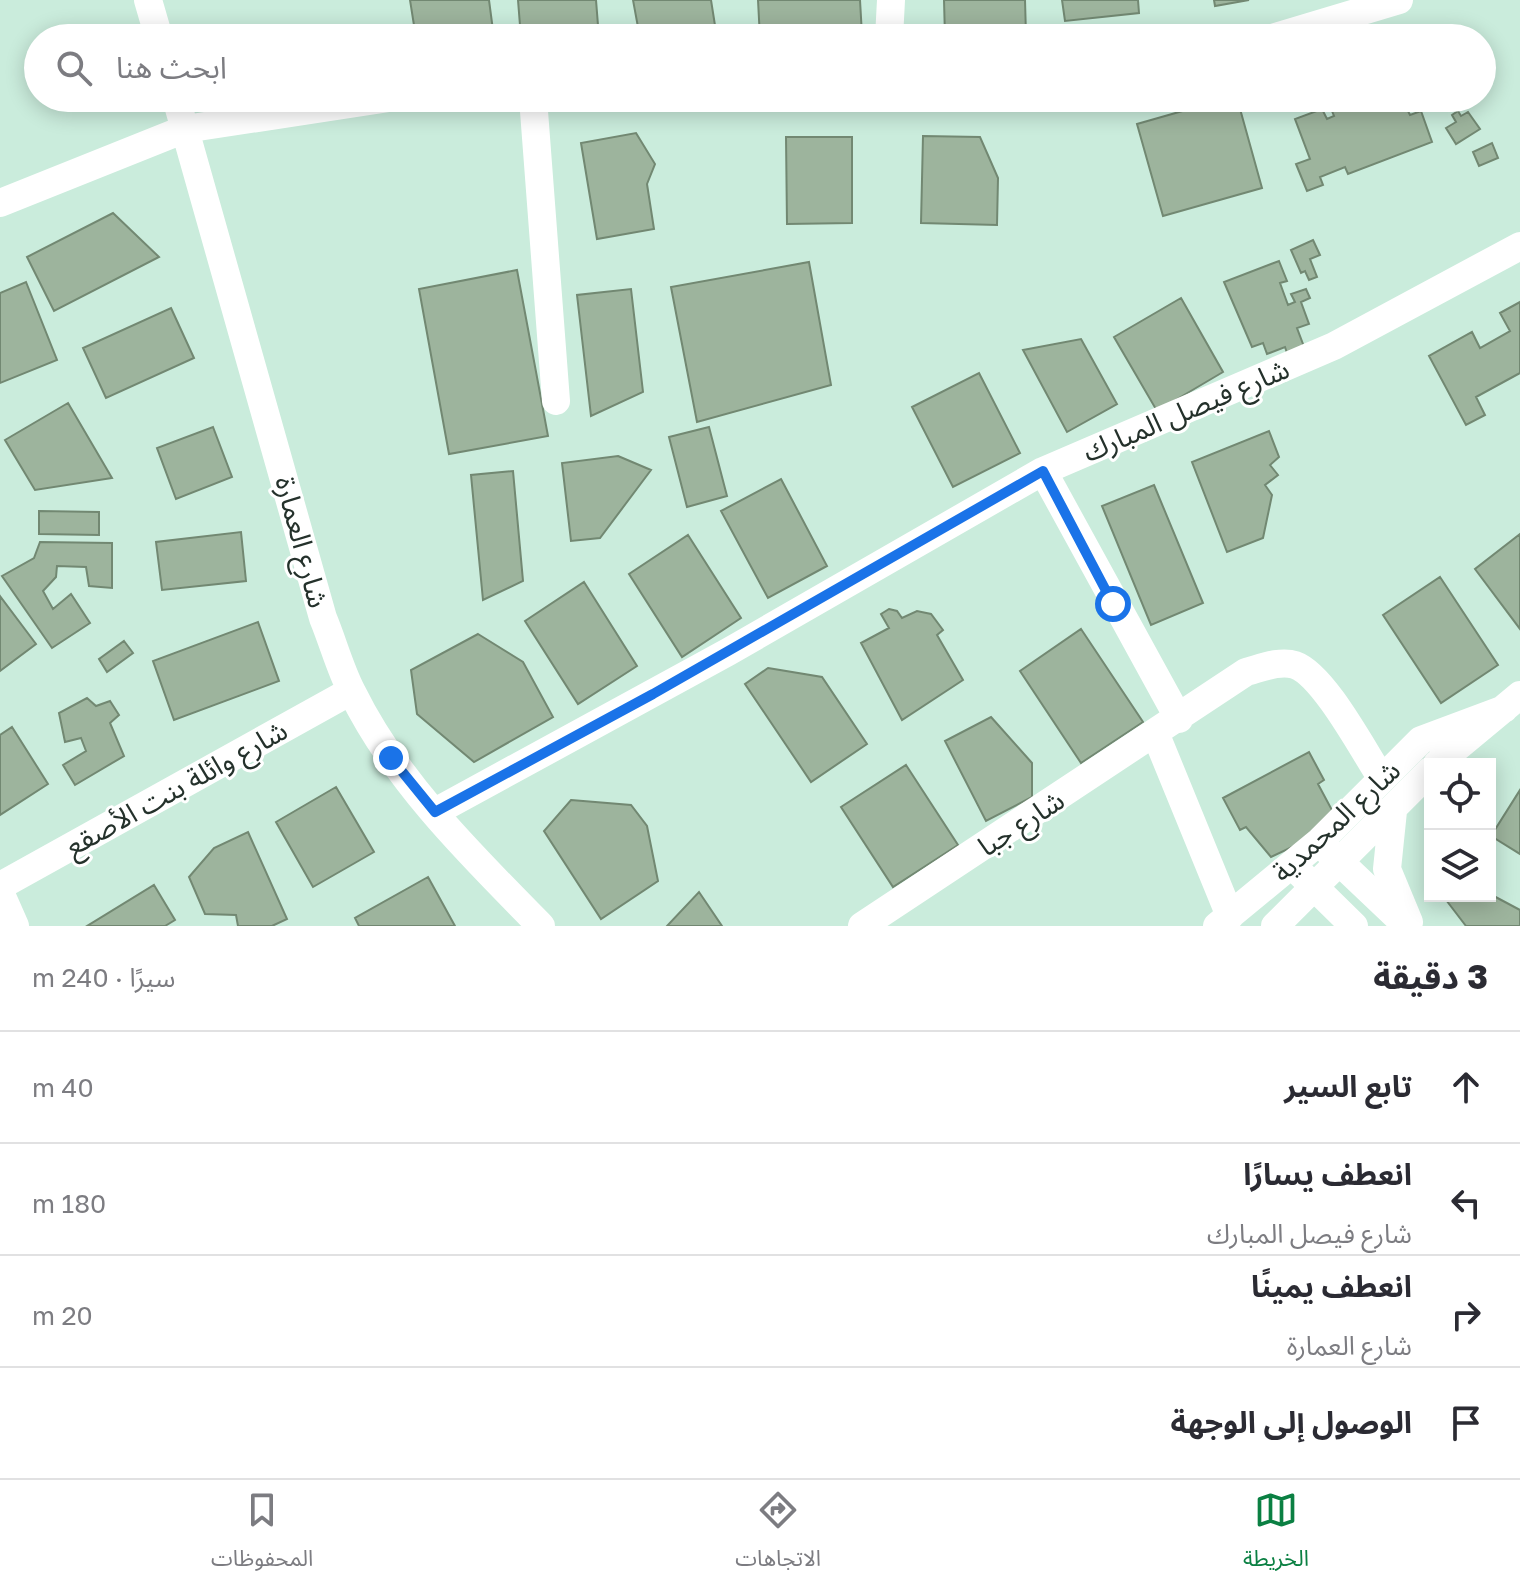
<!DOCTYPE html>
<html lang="ar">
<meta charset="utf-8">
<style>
body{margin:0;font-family:"Golos Text","Noto Sans Arabic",sans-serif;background:#f2f2f3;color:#2b2b33;direction:rtl}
.controls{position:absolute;right:24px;bottom:24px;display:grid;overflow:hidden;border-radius:0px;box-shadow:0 4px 20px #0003}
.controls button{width:72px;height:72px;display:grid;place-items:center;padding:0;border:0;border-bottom:2px solid #e1e1e2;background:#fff;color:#2b2b33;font:40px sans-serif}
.stop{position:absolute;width:24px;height:24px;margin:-18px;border:6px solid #1a73e8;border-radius:50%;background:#fff}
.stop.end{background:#1a73e8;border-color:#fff;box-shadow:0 2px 8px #0008}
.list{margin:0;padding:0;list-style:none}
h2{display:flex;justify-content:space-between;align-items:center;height:104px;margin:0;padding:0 32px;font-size:34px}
h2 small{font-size:26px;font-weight:400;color:#7c7c81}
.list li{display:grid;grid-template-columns:52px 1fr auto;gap:24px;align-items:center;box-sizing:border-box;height:112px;padding:0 32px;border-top:2px solid #e1e1e2}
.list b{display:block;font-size:30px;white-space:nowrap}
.list p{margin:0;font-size:26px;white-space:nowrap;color:#7c7c81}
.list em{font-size:26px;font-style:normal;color:#7c7c81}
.icon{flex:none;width:44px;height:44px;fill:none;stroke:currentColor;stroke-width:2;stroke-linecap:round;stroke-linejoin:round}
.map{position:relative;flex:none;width:1520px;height:926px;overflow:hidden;direction:ltr}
.search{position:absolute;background:#fff;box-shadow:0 4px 20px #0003;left:24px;right:24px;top:24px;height:88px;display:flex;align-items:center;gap:20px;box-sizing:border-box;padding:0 28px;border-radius:44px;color:#7c7c81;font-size:30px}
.sheet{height:552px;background:#fff}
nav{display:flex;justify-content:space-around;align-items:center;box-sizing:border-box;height:112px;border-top:2px solid #e1e1e2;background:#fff;font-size:22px;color:#7c7c81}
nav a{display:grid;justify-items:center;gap:4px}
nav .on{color:#0b8043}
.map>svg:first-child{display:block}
.building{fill:#9db49d;stroke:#728872;stroke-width:2}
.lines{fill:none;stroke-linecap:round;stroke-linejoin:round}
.minor{stroke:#fff;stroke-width:28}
.route{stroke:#1a73e8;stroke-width:10}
.labels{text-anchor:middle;stroke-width:6;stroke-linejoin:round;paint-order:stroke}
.street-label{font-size:28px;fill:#24312b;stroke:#fff}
</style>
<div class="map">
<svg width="1520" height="926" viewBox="0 0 1520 926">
<rect width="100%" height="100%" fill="#caecdc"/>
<!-- building -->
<path class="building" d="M410,0H489L494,38H416Z
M518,0H596L599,38H521Z
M633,0H711L717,38H640Z
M758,0H860L862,35L760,38Z
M944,0H1025L1026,35L945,37Z
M1062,0H1138L1139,13L1065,21Z
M1214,0H1249L1215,6Z
M1228,98H1237L1262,188L1163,216L1137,124Z
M1336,98H1397L1401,109L1406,107L1410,115L1421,111L1432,142L1348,174L1345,167L1320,177L1323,185L1307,191L1296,164L1310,159L1295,119L1322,109L1327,119L1334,116L1328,101Z
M1458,111L1461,116L1468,112L1480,129L1456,144L1446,128L1456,122L1452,115Z
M636,133L655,164L647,184L654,229L597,239L581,143Z
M923,136L980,137L998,178L997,225L921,223Z
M786,137H852V223L787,224Z
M1492,143L1498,158L1479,166L1473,152Z
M113,213L159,257L54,311L27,257Z
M1313,240L1320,255L1310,259L1317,277L1309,280L1305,271L1301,273L1291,250Z
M1279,261L1287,281L1280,283L1288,305L1295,302L1291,294L1306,289L1310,298L1301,302L1309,324L1297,328L1306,352L1289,359L1285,347L1267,354L1263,343L1252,347L1224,282Z
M809,262L831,385L697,422L671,287Z
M517,270L548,436L449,454L419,289Z
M26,282L57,360L0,383V293Z
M631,289L643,392L591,416L577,295Z
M1181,298L1223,372L1157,411L1114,337Z
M1520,302V373L1476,397L1485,415L1466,425L1429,356L1472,332L1480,348L1510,331L1500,313Z
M171,308L194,358L106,398L83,348Z
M1081,339L1117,404L1067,432L1023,350Z
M979,373L1020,453L953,487L912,407Z
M68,403L112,478L35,490L5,440Z
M213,427L232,477L176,499L157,448Z
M709,427L727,496L687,507L669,437Z
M1269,431L1279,457L1270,465L1278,475L1265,485L1272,495L1263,538L1227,552L1192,462Z
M618,456L651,470L600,538L571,541L562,463Z
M513,471L523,581L483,600L471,475Z
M781,479L827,566L768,598L721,511Z
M1154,485L1203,603L1151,625L1102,506Z
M39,511L99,512V535L39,534Z
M241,532L246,581L162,590L156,542Z
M1520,534V629L1475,569Z
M688,535L741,618L682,657L629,574Z
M40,542L112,543V588L89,586L86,567L57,566L56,577L43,591L53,609L71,594L90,623L52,648L2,576L34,558Z
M1440,577L1498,665L1441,703L1383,615Z
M584,582L637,666L578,704L525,621Z
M0,596L36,644L0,671Z
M889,609L897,611L902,618L917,611L931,614L943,630L937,635L963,680L902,720L861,643L889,628L881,614Z
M258,622L279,681L174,720L153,661Z
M1081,629L1143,722L1081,763L1020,671Z
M478,634L523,662L553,717L474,762L417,714L411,670Z
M124,641L133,653L107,672L99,659Z
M768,668L822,677L867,744L811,782L745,684Z
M87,698L96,706L110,701L119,715L110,723L124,756L75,785L63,765L86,751L81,738L65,742L59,713Z
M991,717L1032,763V797L986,821L945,741Z
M12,727L48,784L0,815V735Z
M1309,752L1324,780L1318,784L1333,812L1305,841L1271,857L1246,827L1240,830L1223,798Z
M906,765L958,845L893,887L841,807Z
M336,787L374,852L313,887L276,822Z
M1520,790V854L1491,836Z
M571,800L631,805L647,826L658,881L601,919L544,831Z
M248,832L287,919L272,926H238L236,915L205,914L189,877L214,848Z
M428,877L455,926H359L355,918Z
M154,885L175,920L165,926H87Z
M699,892L722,926H667Z
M1490,894L1520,910V926H1466L1443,896Z"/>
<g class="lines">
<!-- minor -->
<path class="minor" d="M148,0L159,38
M889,38L891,0
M1272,38L1399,0
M176,98L323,618C333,642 340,669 352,692C396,782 472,856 541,926
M533,98L556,401
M0,203L185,129L389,98
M1043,471L1179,719
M1156,735L1230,916
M1437,764L1520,695
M1393,811L1387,869L1409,922
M435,812L728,652L1043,471L1334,346L1520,246
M1326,849L1407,926
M1301,874L1354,926
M0,886L351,691
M0,892L15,926
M862,926L1246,672C1261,668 1280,660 1295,665C1324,675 1364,752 1382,779
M1217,926L1320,841L1421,740L1504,709
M1275,926L1430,771"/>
</g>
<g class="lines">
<!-- route -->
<path class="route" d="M391,758L435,812L653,694L1043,471L1113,604"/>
</g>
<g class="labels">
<!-- street labels -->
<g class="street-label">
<text transform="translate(1186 410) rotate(-23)" y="10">شارع فيصل المبارك</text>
<text transform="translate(302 542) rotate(75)" y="10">شارع العمارة</text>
<text transform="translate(176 788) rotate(-29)" y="10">شارع وائلة بنت الأصقع</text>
<text transform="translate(1336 821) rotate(-43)" y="10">شارع المحمدية</text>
<text transform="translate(1021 823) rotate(-33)" y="10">شارع جبا</text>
</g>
</g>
</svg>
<div class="controls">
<button><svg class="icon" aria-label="locate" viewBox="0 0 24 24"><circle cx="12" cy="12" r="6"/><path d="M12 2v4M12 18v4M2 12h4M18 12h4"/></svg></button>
<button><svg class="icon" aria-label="layers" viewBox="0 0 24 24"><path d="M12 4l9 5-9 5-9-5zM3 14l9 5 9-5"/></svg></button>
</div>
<div class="stop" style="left:1113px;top:604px"></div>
<div class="stop end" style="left:391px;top:758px"></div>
<div class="search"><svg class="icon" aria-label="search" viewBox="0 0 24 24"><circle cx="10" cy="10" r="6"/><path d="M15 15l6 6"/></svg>ابحث هنا</div>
</div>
<section class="sheet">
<h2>3 دقيقة<small>سيرًا · 240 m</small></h2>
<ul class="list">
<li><svg class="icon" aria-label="ahead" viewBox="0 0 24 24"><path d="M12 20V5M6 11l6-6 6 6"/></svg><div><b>تابع السير</b></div><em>40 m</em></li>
<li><svg class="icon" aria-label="left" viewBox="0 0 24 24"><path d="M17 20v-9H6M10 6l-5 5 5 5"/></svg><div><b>انعطف يسارًا</b><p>شارع فيصل المبارك</p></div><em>180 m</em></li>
<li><svg class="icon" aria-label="right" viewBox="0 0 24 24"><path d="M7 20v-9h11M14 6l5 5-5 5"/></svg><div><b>انعطف يمينًا</b><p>شارع العمارة</p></div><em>20 m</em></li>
<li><svg class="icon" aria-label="arrive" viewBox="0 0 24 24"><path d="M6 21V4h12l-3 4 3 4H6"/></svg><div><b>الوصول إلى الوجهة</b></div></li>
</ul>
</section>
<nav>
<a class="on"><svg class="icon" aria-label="map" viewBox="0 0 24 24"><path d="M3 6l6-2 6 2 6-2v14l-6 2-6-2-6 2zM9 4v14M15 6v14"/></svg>الخريطة</a>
<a><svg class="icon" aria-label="directions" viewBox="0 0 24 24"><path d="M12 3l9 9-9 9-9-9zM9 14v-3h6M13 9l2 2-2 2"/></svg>الاتجاهات</a>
<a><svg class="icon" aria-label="saved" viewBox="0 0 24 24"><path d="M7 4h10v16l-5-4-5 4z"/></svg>المحفوظات</a>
</nav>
